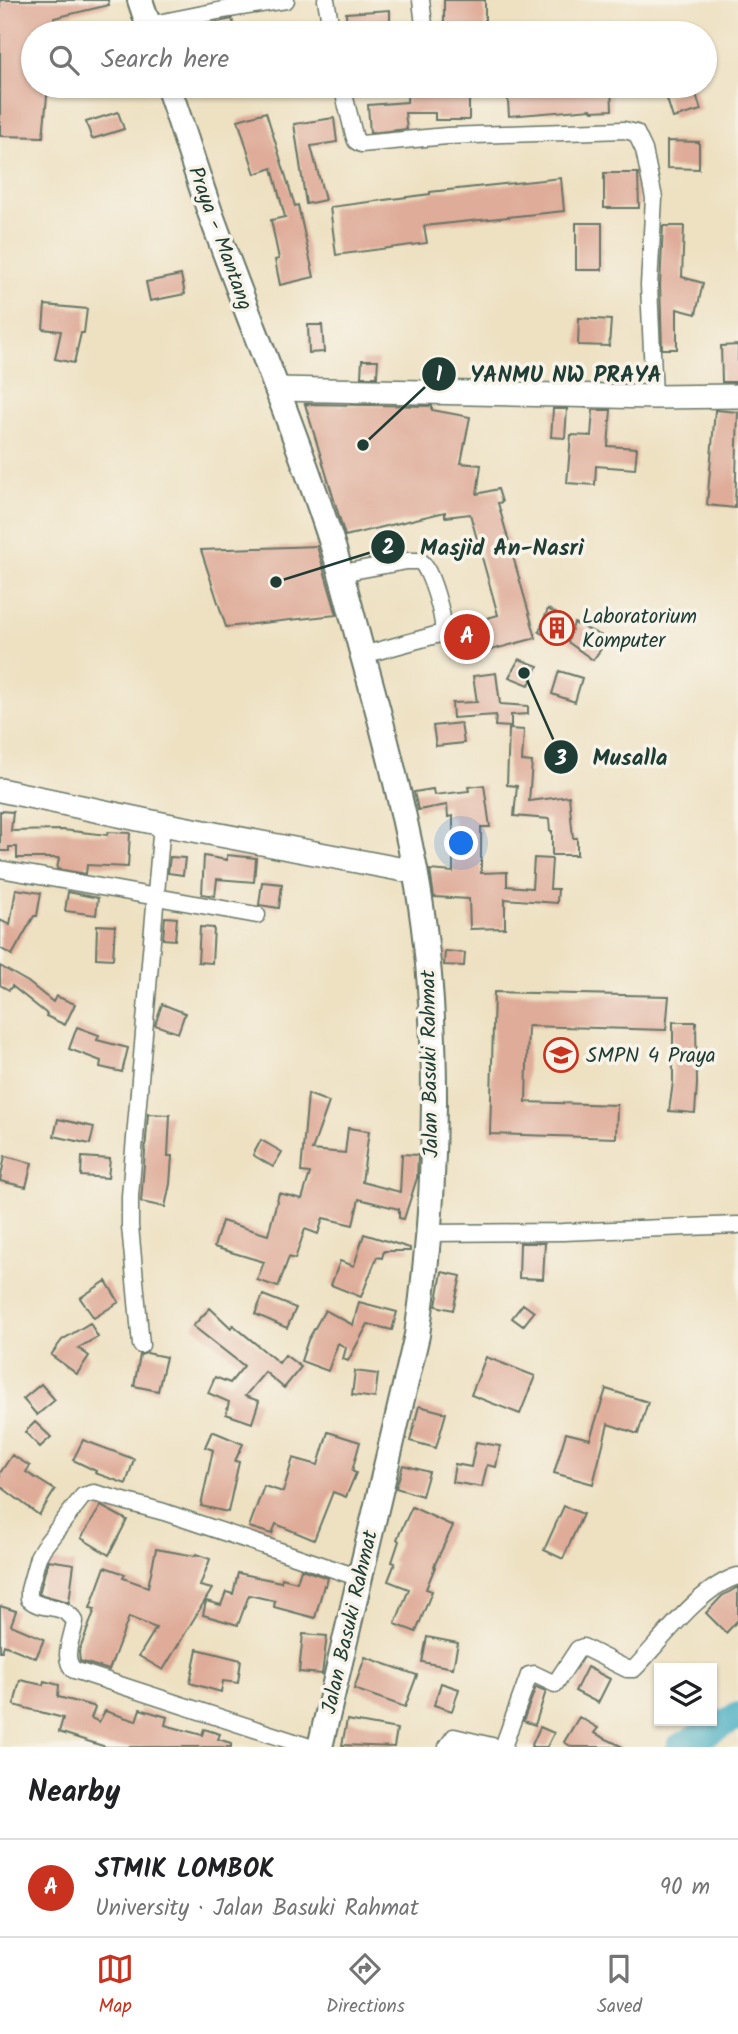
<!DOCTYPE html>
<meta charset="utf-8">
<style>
body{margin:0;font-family:Kalam,sans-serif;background:#f2f2f2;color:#202124}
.controls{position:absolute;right:21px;bottom:21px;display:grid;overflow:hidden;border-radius:0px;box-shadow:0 2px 5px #0004}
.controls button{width:63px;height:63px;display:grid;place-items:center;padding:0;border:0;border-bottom:2px solid #e0e0e0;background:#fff;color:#202124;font:35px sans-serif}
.you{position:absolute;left:462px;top:844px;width:24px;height:24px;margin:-18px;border:5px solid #fff;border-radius:50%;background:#1a73e8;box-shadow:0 0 0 10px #1a73e833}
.badge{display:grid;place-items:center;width:46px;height:46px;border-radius:50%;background:#c8321e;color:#fff;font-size:23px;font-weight:700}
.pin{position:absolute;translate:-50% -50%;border:4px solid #fff;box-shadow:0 2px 7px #0006}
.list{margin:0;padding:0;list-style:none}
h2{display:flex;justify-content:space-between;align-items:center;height:91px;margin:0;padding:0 28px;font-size:30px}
h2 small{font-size:23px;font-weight:400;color:#757577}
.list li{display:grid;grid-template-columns:46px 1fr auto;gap:21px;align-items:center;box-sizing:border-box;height:98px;padding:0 28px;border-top:2px solid #e0e0e0}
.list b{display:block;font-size:26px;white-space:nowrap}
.list p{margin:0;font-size:23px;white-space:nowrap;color:#757577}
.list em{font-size:23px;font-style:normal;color:#757577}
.icon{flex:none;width:38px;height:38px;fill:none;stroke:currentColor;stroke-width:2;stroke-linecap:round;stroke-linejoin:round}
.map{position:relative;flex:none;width:738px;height:1747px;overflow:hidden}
.search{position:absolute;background:#fff;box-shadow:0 2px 5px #0004;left:21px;right:21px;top:21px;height:77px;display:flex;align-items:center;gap:18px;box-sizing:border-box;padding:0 24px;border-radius:38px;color:#757577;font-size:26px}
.sheet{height:189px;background:#fff}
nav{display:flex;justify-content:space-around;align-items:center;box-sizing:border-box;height:98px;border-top:2px solid #e0e0e0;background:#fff;font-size:19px;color:#757577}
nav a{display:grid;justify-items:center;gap:4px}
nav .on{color:#c8321e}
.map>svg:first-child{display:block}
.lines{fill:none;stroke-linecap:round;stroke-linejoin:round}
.river{stroke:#42acc1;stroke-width:28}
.building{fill:#dfac99}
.street-casing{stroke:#677666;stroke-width:19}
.secondary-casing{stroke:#677666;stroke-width:26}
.primary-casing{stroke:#677666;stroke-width:28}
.street{stroke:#fff;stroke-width:16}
.secondary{stroke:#fff;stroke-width:23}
.primary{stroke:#fff;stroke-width:24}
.labels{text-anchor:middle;stroke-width:7;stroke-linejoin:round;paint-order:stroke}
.street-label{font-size:21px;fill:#1f3d34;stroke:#f7f3e8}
.poi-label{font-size:21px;fill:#1f3d34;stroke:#f7f3e8;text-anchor:start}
.leader{fill:none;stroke:#1f3d34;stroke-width:2.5}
.callout-dot{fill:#1f3d34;stroke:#f7f3e8;stroke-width:2.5}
.mark-label{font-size:21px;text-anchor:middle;font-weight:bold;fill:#fff}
.callout-label{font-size:23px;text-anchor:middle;font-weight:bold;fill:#1f3d34;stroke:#f7f3e8;stroke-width:7;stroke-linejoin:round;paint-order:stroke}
</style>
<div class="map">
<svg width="738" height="1747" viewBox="0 0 738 1747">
<rect width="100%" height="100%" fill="#f7f3e8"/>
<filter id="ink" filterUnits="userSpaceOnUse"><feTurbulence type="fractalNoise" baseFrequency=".0143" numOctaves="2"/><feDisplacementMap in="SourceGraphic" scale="14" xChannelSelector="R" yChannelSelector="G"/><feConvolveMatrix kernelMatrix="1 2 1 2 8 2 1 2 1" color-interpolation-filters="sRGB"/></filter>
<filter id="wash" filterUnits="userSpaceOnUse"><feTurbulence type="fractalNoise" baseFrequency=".00686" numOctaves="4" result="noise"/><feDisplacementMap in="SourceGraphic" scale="28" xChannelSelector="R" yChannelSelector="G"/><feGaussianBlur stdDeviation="1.57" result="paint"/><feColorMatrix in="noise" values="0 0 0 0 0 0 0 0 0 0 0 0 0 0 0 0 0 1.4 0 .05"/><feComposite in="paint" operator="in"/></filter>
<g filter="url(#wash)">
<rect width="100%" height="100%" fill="#eee1c2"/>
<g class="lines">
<!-- river -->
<path class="river" d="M680,1747L738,1716"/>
</g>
<g id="blocks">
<!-- building -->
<path class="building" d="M0,0H108L109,5L54,18L53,33H33V86H48L43,137L0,136Z
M444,0H485V33H444Z
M390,10V33H347L346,13Z
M232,19L237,33H207L204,25Z
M408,86H469V120H435V113H405L407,129L370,133L368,105L407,102Z
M507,86H611L612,110L592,111L591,109L509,116Z
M694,88L701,110L673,118L666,96Z
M118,112L124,129L92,139L86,122Z
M266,112L295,206L298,205L314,277L280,285L275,260L279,259L271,220L285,217L272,168L255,174L238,120Z
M334,118L337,142L311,146L325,200L306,204L294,124Z
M667,141L699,142V169L667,168Z
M604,173H638L639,208H604Z
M561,178L564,211L424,226L427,243L336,255L330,207L430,194V192Z
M576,223H602V270H576Z
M663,226H684L682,277L703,283L696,314L677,309V349H662L660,285Z
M181,275L185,294L150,301L146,282Z
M45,305L87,309L84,333H81L74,363L55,359L61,331L43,329Z
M579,318L611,320L609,346L578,345Z
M308,325H322L324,352L309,353Z
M738,345V382H722L721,346Z
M362,360H378L377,377H361Z
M305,404L432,406V410L470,417L461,463L481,465L477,494L498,489L502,502L498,503L536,638L454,660L448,642L452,639L454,627L498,615L470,514L445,517V512L345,536Z
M553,409H567L565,438L551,437Z
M593,410H611L608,446L637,448L635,469L596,466L595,485L567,483L571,435L591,436Z
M715,410L738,412L735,508L707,505Z
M317,546L337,615L226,627L201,550Z
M548,609L561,616L550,638L539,632Z
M574,623L606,638L601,649L593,660L568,642Z
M519,659L538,666L529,685L509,677Z
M559,671L582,678L575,702L552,694Z
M496,673L500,704L528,706V714L511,715V727L495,726L496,715L453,718L452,703L477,702L473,676Z
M461,723L464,743L436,746L433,726Z
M509,729L524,730L522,761L532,762L529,801L569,796L573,838H577V855H552V831H550L549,819L514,816L517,786L507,785Z
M484,785L490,827H481V873L507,872V886L532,888L534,858L552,859L550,889H558L557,903L505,899V928L470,929L469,899L434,897L430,870L453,872V816L448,817L447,805L418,810L414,792L433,789L434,795L469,791L468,787Z
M0,811L13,812L11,831L63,830L107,835L108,832L130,833L128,867L87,865L86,874L57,869L59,858H17V847H9V851H0Z
M227,855L256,858L254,882L217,879L215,896L202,894L204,856L227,860Z
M170,857L185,858L183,875L168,873Z
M262,882L282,884L279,908L259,905Z
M16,889L41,893L37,916H34L12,955L0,948V920L10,925Z
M68,892L98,898L96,915L65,911Z
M165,917L177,918L175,940L163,939Z
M97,925L115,926L113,959L96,958Z
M200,927L214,928L212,963L198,962Z
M445,951L465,953L464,966L444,965Z
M0,966L28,982L53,1002L56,996L75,1004L65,1025L46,1016L47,1014L12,986L9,990L0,985Z
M494,992L669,996L666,1030L528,1026L526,1102L617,1105L616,1138L490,1134Z
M162,1004L185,1013L178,1033L155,1025Z
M673,1022H696L697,1084L695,1113L669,1111L673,1082Z
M77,1027L99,1035L97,1040L128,1048L122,1072L100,1067L101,1061L69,1049Z
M308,1094L329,1102L312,1150L345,1153L348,1128L369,1131L362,1182L400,1192L402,1154L418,1155L417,1178L404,1219L399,1218V1209L359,1199L353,1225L323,1218L318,1234L305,1229L295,1259L289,1257L278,1287L257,1280L264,1262L214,1247L222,1221L268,1235L279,1193L302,1199L310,1173L301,1172Z
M148,1114L170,1115L168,1156H172L170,1184L165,1207L141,1202Z
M58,1119L94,1127L90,1144L54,1136Z
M261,1140L282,1152L273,1167L253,1155Z
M5,1156L32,1163L26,1187L0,1181Z
M82,1157L110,1159L108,1178L81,1176Z
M364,1234L410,1248V1251H384L382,1258L377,1257L361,1297L331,1285L340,1261L354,1266Z
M520,1243H545L543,1279L519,1278Z
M442,1272L461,1276L453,1310L436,1306Z
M106,1281L119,1302L94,1318L80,1298Z
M263,1295L296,1308L287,1328L255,1314Z
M359,1302L397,1312L392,1330L368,1324L348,1361L343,1359L346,1348L338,1343L328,1371L301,1361L308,1340L325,1310L353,1325Z
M523,1304L534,1312L523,1326L512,1318Z
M210,1308L231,1328L233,1325L279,1363L285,1355L301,1367L284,1388L265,1372L245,1396L259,1401L252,1423L226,1414L229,1402L208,1393L215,1377L230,1383L244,1366L193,1326Z
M90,1323L98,1337L78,1348L89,1356L77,1374L51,1355L62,1340Z
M147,1353L166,1357L158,1391L134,1386L140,1355Z
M486,1357L535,1376L520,1414L471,1395Z
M355,1371L378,1374L375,1398L352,1395Z
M41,1384L55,1400L37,1415L23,1399Z
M606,1389L648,1402L638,1434L608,1424L593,1484L554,1473L566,1433L590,1439Z
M419,1406L446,1413L436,1448L410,1441Z
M35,1422L51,1437L40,1447L25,1432Z
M212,1431L243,1444L235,1461L239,1462L228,1512L201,1506L213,1450L205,1447Z
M328,1432L360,1442L352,1471L356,1473L346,1497L333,1492L314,1540L276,1524L272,1534L249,1527L264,1486L283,1492L293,1458L318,1465Z
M83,1440L134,1459L126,1484L95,1473L96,1471L73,1460Z
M476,1442L500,1446L496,1467L487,1465L482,1487L452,1482L455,1464L471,1467Z
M12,1455L30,1466L26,1472L55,1490L39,1515L0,1486V1473Z
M403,1465L429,1472L422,1496L396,1488Z
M101,1506L127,1520L109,1555L81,1538Z
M564,1506L583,1514L563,1559L544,1550Z
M412,1507L453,1526L434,1566L435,1567L426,1589L432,1591L416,1632L395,1624L409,1589L388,1581L395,1563L392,1562L399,1541L397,1539Z
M156,1549L195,1556L196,1554L210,1559L200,1586L212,1589L163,1670L139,1656L156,1628L129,1617L109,1670L80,1661L79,1652L95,1609L90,1608L105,1567L125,1574L123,1578L148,1587Z
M48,1560L74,1564L69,1602L39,1594Z
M301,1569L328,1578L326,1586L324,1585L315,1618L274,1607L275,1601L249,1595L238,1625L203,1615L206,1601L221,1605L226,1592L233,1594L238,1573L281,1582L282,1578L297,1582Z
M738,1587V1620L726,1633L706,1613L722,1596Z
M0,1606L16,1611L11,1625L44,1639L36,1658L4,1645L2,1651H0Z
M303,1634L327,1636L322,1674L299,1672Z
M427,1637L458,1643L453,1668L422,1662Z
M197,1649L241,1660L238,1683L223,1681L221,1692L190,1683Z
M365,1657L417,1675L405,1707L354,1689Z
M587,1667L610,1679L598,1703L575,1691Z
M20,1680L43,1685L44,1681L59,1685L58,1697L93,1706L95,1708L91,1718L99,1722L105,1711L136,1721L140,1709L167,1717L165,1725L202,1735L204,1729L220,1734L218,1739L231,1743V1747H106L59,1732L63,1718L14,1705Z
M441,1683L459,1689L452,1711L434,1705Z
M536,1687L546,1691L535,1725L523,1721Z
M579,1717L598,1728L594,1733L623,1747H572L564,1742Z
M347,1720L397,1729L394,1747L342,1745Z
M540,1727L554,1733L547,1747H531Z"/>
</g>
</g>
<g filter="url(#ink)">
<use href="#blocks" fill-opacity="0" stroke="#677666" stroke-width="2"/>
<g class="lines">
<!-- street casing -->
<g class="street-casing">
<path id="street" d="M326,0L332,33
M421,0L424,25
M148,25L223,10L286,0
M342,86L354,135L356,141L361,144L447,136L624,130L636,133L644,150L654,198L649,285L654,397
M341,573L407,561H420C431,569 445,620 443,633L363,655
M0,869L257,915
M430,1233L563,1232L738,1225
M141,1345L130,1226V1196L162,824
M310,1747L74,1670C61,1658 73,1637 75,1621C61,1601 42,1612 29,1599V1590L38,1557L43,1548L83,1496L94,1493L164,1512L360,1578
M447,1747L454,1737L496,1747
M503,1747L529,1675L534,1674L555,1684L578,1649L583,1647L627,1669H634C662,1640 700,1587 738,1576"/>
</g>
<!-- secondary casing -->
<g class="secondary-casing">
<path id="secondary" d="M278,389L654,397L738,396
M0,790L162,824L415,872"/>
</g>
<!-- primary casing -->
<g class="primary-casing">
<path id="primary" d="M140,0L151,33
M168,86C183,129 196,172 211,215C249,319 291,420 326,525C341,568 351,612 363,656C383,727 401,798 415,870C442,1015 438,1190 417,1335L320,1747"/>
</g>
<!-- street -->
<use href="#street" class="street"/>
<!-- secondary -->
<use href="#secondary" class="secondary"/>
<!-- primary -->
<use href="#primary" class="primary"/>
</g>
</g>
<!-- icons -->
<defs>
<g id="building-ring" transform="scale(1.75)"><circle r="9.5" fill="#f7f3e8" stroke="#c8321e" stroke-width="1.5"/><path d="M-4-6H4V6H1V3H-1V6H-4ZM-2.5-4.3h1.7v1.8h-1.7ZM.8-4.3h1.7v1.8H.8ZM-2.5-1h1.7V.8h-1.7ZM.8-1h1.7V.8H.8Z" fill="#c8321e"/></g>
<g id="school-ring" transform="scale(1.75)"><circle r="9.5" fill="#f7f3e8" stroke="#c8321e" stroke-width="1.5"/><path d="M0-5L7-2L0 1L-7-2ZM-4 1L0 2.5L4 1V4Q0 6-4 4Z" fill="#c8321e"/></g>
</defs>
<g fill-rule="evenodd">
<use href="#building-ring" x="557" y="628"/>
<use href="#school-ring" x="561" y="1055"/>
</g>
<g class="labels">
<!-- street labels -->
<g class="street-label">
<text transform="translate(221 238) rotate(70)" y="7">Praya - Mantang</text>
<text transform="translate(429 1064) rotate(-91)" y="7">Jalan Basuki Rahmat</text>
<text transform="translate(349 1622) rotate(-77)" y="7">Jalan Basuki Rahmat</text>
</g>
<!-- poi labels -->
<g class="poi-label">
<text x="582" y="623">Laboratorium<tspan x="582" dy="24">Komputer</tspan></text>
<text x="586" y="1062">SMPN 4 Praya</text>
</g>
</g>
<!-- callouts -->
<path class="leader" d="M363 445L439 374M276 582L388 547M524 673L561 757"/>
<g class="callout-dot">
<circle cx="363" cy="445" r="7"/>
<circle cx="276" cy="582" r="7"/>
<circle cx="524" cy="673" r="7"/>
<circle cx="439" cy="374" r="18"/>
<circle cx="388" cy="547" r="18"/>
<circle cx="561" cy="757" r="18"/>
</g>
<g class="mark-label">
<text x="439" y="381">1</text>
<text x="388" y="554">2</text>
<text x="561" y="765">3</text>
</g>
<g class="callout-label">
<text x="566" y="382">YANMU NW PRAYA</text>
<text x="502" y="555">Masjid An-Nasri</text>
<text x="630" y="765">Musalla</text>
</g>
</svg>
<div class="controls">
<button><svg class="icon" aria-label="layers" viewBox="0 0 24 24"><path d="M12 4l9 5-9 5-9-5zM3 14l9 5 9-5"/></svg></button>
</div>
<div class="you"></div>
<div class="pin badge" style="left:467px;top:637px">A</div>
<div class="search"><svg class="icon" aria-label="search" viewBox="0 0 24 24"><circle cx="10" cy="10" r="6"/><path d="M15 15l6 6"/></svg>Search here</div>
</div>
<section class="sheet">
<h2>Nearby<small></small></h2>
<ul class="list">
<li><span class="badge">A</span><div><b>STMIK LOMBOK</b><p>University · Jalan Basuki Rahmat</p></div><em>90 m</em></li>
</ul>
</section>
<nav>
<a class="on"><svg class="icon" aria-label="map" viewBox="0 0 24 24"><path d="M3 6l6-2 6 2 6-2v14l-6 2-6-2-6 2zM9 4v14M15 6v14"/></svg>Map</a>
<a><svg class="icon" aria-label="directions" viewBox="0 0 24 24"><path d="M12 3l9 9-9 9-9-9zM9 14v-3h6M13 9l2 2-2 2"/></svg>Directions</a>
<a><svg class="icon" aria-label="saved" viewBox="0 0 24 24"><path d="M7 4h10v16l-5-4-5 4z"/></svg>Saved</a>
</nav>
